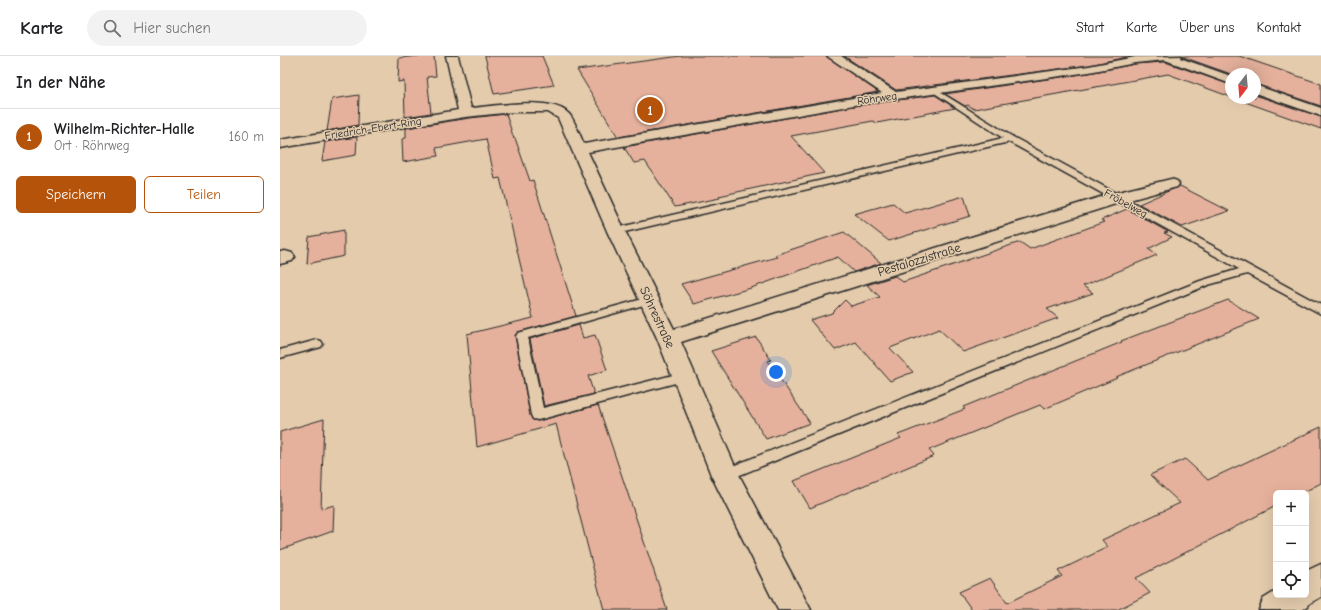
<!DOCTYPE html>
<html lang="de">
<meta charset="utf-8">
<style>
body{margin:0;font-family:"Comic Neue",sans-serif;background:#f2f2f2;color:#202124}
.controls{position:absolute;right:12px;bottom:12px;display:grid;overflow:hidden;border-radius:6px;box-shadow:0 4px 16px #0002}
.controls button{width:36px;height:36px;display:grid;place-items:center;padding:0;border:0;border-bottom:1px solid #e0e0e0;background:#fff;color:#202124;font:20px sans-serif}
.compass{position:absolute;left:945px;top:12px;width:36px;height:36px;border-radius:50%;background:#fff;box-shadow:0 4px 16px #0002;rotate:196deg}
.you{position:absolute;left:496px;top:316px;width:14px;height:14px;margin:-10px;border:3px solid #fff;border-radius:50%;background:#1a73e8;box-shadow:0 0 0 6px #1a73e833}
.badge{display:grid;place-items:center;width:26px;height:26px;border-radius:50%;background:#b45309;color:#fff;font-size:13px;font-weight:700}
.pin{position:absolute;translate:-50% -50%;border:2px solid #fff;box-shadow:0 1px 4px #0006}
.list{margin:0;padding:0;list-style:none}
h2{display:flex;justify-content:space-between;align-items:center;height:52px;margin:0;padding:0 16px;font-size:17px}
h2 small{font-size:13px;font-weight:400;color:#757577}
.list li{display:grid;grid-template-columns:26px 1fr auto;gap:12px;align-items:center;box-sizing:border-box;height:56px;padding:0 16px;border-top:1px solid #e0e0e0}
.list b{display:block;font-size:15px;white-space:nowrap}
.list p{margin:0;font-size:13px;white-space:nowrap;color:#757577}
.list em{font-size:13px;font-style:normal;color:#757577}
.actions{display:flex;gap:8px;padding:12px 16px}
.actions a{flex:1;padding:9px 0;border:1px solid #b45309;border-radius:6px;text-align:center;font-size:14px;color:#b45309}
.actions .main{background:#b45309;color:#fff}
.icon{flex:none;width:22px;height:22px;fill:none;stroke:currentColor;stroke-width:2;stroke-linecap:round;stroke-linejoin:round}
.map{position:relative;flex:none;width:1041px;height:554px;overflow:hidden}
header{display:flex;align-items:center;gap:24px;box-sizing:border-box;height:56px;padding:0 20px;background:#fff;border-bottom:1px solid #e0e0e0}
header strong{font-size:19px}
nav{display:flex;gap:22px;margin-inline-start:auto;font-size:14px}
.search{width:280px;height:36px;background:#f2f2f2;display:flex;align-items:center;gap:10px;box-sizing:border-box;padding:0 14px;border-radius:22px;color:#757577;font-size:15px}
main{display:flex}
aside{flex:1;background:#fff}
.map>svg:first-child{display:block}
.building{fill:#e5b19c;stroke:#2b2b2b}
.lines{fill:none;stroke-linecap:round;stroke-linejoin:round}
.service-casing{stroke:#2b2b2b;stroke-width:3}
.minor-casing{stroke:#2b2b2b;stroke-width:3}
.service{fill:#e3cbac;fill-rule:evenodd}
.minor{fill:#e3cbac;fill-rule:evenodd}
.labels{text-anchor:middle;stroke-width:3;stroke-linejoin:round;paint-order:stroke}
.far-street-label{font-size:11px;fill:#2b2b2b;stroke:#e3cbac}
.street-label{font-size:13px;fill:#2b2b2b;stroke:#e3cbac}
</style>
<header>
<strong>Karte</strong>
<div class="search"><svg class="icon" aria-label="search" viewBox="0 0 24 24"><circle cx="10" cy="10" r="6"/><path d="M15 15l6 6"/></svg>Hier suchen</div>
<nav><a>Start</a><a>Karte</a><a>Über uns</a><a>Kontakt</a></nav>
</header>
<main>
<aside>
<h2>In der Nähe<small></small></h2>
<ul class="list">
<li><span class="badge">1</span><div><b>Wilhelm-Richter-Halle</b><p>Ort · Röhrweg</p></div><em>160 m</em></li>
</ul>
<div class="actions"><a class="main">Speichern</a><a>Teilen</a></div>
</aside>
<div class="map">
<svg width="1041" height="554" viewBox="0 0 1041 554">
<rect width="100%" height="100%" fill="#e3cbac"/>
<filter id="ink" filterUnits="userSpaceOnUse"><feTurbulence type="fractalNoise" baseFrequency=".025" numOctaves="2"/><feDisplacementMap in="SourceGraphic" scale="8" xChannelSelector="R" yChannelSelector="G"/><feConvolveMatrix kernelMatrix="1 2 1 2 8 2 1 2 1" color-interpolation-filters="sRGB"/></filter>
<g filter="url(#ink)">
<!-- building -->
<path class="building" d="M139,0H154L156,20L147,21L151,57L125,61L124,25L118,26L119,2Z
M205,0H262L274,29L214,38Z
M401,0H546L598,36L338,81L297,14Z
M564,0H852L809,9L616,34Z
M904,0H959L1041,28V50L975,28V18H951L903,1Z
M885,6L951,29V41L888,18L694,53L688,49L685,50L665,38L809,17L855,8Z
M79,39L78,69L47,75L52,43Z
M655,39L675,52L597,67L593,65L511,80L544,117L439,140L440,142L395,151L365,105L354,107L344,91L574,50Z
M975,39L1041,61V73L954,42H975Z
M226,58L234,83L235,82L250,125L253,124L296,260L238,276L235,279L250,359L253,364L258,365L318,349L387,554H324L276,368L197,391L187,278L253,262L220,122L215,123L206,83L156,92L158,100L123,106L122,83L126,82V72L190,62Z
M77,81L76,99L42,105L45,86Z
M900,130L949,155L902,171L859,148Z
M684,140L690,160L609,185L574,158L613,147L625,157Z
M847,153L888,176L884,177L892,181L868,193L877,199L803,230L813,237L767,253L778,262L683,296L659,273L610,292L633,316L610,325L576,286L555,294L530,264L552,257L565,244L571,250L600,241L587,229L615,220L623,226L740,186L750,193L824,166L821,164Z
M64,174V200L27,208L29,181Z
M564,176L601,207L574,216L558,201L471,232L414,248L401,228L497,201L495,199Z
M948,244L979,263L836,321L837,322L764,353L760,349L649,394L654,400L530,452L514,425L621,382L618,379L685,353L683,351L842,286L841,285Z
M299,269L303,282L315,279L327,314L308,320L314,338L264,350L250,283Z
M476,281L491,304L488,305L530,367L486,383L431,295Z
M44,363L41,453L54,449L53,475L0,494V376Z
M1041,371V427L1022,437H996V450L856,522L870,537L837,554H692L679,536L710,522L727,547L782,520L778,515L828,491L822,484L900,447L870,419L905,403L928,424Z"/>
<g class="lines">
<!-- service casing -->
<g class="service-casing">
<path id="service" d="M655,33L733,81L1041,249V258L967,218L928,229L450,423L445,425L440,423L437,419L440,415L920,225L959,213L729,86L336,178L331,175L336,172L723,82L653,36V34Z
M370,241L374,242L376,244L374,246L248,282L263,352L405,316L410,317L411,320L410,323L258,364L253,363L251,359L236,280L238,277Z
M37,284L41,285L43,288L41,291L0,302V294Z"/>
</g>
<!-- minor casing -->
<g class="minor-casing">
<path id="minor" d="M166,0H178L191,52C215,50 270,40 288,57C294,62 300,80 304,88L602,37L547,0H561L616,36L809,10L855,1L902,0L900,2L951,20V28L885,4L855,7L809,16L574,49L308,96L345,175L394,273L830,138L891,123L897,125L899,128L897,131L842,146L401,286L458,417L531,554H498L431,419L377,282L327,175L278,62L268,56H233L185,61L0,92V84L178,54Z
M975,29L1041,52V60L975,37Z
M5,195L12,197L15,201L12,205L0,208V196Z
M1041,508V541L1030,547L1028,550L1022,554H979L983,543L996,535V539H1026V515Z"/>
</g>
<!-- service -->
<use href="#service" class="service"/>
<!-- minor -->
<use href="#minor" class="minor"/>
</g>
</g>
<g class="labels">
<!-- far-street labels -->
<g class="far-street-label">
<text transform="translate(597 42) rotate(-8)" y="4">Röhrweg</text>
<text transform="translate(93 72) rotate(-9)" y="4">Friedrich-Ebert-Ring</text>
<text transform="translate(846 147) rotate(29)" y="4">Fröbelweg</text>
</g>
<!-- street labels -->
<g class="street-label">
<text transform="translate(639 203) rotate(-17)" y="5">Pestalozzistraße</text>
<text transform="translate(378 261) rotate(65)" y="5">Söhrestraße</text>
</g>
</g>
</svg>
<div class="controls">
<button>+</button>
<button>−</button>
<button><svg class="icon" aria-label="locate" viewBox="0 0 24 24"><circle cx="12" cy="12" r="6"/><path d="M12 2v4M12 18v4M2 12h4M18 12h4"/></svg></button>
</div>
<svg class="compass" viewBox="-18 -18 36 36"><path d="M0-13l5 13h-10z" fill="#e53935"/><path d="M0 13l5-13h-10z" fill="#757577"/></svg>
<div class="you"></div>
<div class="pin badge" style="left:370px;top:54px">1</div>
</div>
</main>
